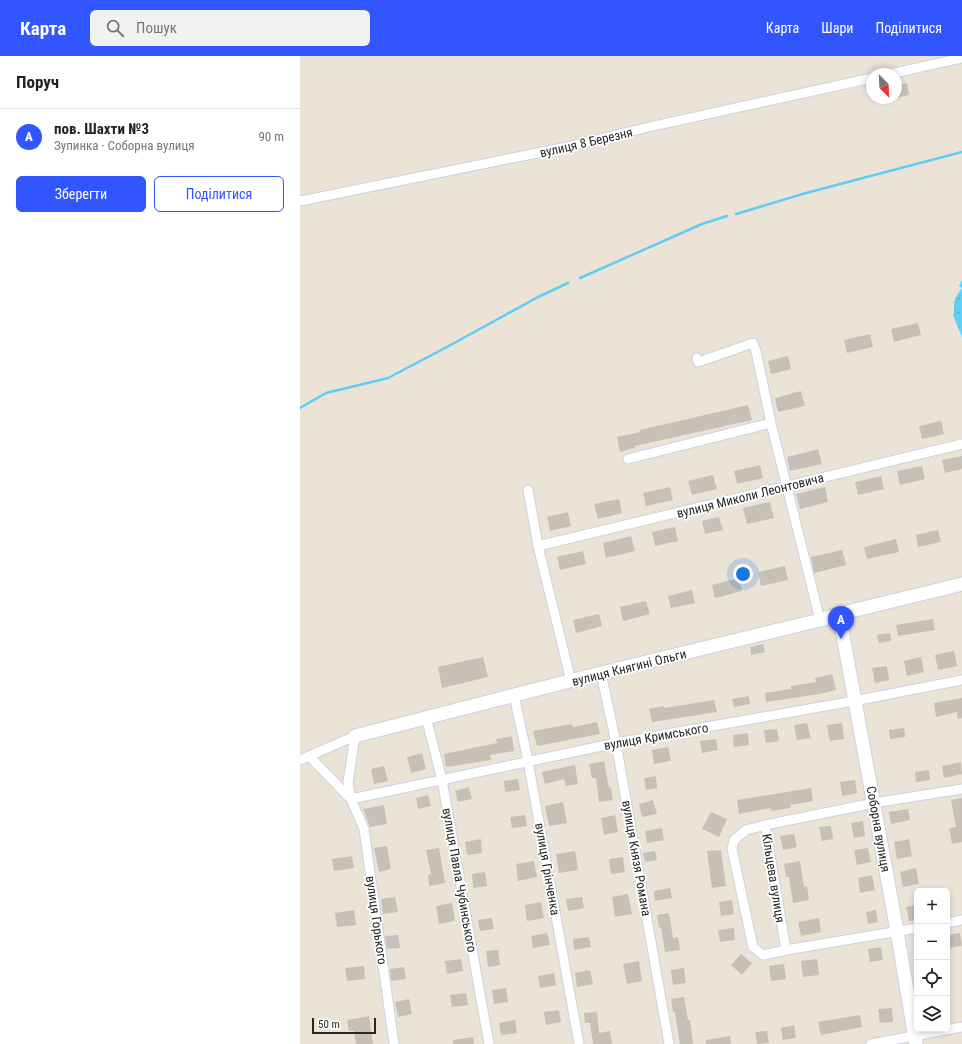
<!DOCTYPE html>
<html lang="uk">
<meta charset="utf-8">
<style>
body{margin:0;font-family:"Roboto Condensed",sans-serif;background:#f2f2f2;color:#222}
.controls{position:absolute;right:12px;bottom:12px;display:grid;overflow:hidden;border-radius:6px;box-shadow:0 2px 6px #0003}
.controls button{width:36px;height:36px;display:grid;place-items:center;padding:0;border:0;border-bottom:1px solid #e0e0e0;background:#fff;color:#222;font:20px sans-serif}
.compass{position:absolute;left:566px;top:12px;width:36px;height:36px;border-radius:50%;background:#fff;box-shadow:0 2px 6px #0003;rotate:156deg}
.scale{position:absolute;left:12px;bottom:10px;width:64px;box-sizing:border-box;padding-left:4px;border:2px solid #272727;border-top:0;font-size:11px;line-height:14px;white-space:nowrap;color:#272727;-webkit-text-stroke:3px #fff;paint-order:stroke}
.you{position:absolute;left:443px;top:518px;width:14px;height:14px;margin:-10px;border:3px solid #fff;border-radius:50%;background:#1a73e8;box-shadow:0 0 0 6px #1a73e833}
.badge{display:grid;place-items:center;width:26px;height:26px;border-radius:50%;background:#3155ff;color:#fff;font-size:13px;font-weight:700}
.pin{position:absolute;translate:-50% -33px;filter:drop-shadow(0 1px 2px #0008)}
.pin::after{content:'';position:absolute;top:21px;width:14px;height:12px;background:inherit;clip-path:polygon(0 0,100% 0,50% 100%)}
.list{margin:0;padding:0;list-style:none}
h2{display:flex;justify-content:space-between;align-items:center;height:52px;margin:0;padding:0 16px;font-size:17px}
h2 small{font-size:13px;font-weight:400;color:#767676}
.list li{display:grid;grid-template-columns:26px 1fr auto;gap:12px;align-items:center;box-sizing:border-box;height:56px;padding:0 16px;border-top:1px solid #e0e0e0}
.list b{display:block;font-size:15px;white-space:nowrap}
.list p{margin:0;font-size:13px;white-space:nowrap;color:#767676}
.list em{font-size:13px;font-style:normal;color:#767676}
.actions{display:flex;gap:8px;padding:12px 16px}
.actions a{flex:1;padding:9px 0;border:1px solid #3155ff;border-radius:6px;text-align:center;font-size:14px;color:#3155ff}
.actions .main{background:#3155ff;color:#fff}
.icon{flex:none;width:22px;height:22px;fill:none;stroke:currentColor;stroke-width:2;stroke-linecap:round;stroke-linejoin:round}
.map{position:relative;flex:none;width:662px;height:988px;overflow:hidden}
header{display:flex;align-items:center;gap:24px;box-sizing:border-box;height:56px;padding:0 20px;background:#3155ff;color:#fff}
header strong{font-size:19px}
nav{display:flex;gap:22px;margin-inline-start:auto;font-size:14px}
.search{width:280px;height:36px;background:#f2f2f2;display:flex;align-items:center;gap:10px;box-sizing:border-box;padding:0 14px;border-radius:6px;color:#767676;font-size:15px}
main{display:flex}
aside{flex:1;background:#fff}
.map>svg:first-child{display:block}
.water{fill:url(#water-ripples)}
.lines{fill:none;stroke-linecap:round;stroke-linejoin:round}
.stream{stroke:#60cdf7;stroke-width:2.5}
.building{fill:#c6c0b7}
.street-casing{stroke:#cdd0e2;stroke-width:11}
.secondary-casing{stroke:#cdd0e2;stroke-width:15}
.street{stroke:#fff;stroke-width:9}
.secondary{stroke:#fff;stroke-width:13}
.labels{text-anchor:middle;stroke-width:3.5;stroke-linejoin:round;paint-order:stroke}
.street-label{font-size:13px;fill:#272727;stroke:#fff}
</style>
<header>
<strong>Карта</strong>
<div class="search"><svg class="icon" aria-label="search" viewBox="0 0 24 24"><circle cx="10" cy="10" r="6"/><path d="M15 15l6 6"/></svg>Пошук</div>
<nav><a>Карта</a><a>Шари</a><a>Поділитися</a></nav>
</header>
<main>
<aside>
<h2>Поруч<small></small></h2>
<ul class="list">
<li><span class="badge">A</span><div><b>пов. Шахти №3</b><p>Зупинка · Соборна вулиця</p></div><em>90 m</em></li>
</ul>
<div class="actions"><a class="main">Зберегти</a><a>Поділитися</a></div>
</aside>
<div class="map">
<svg width="662" height="988" viewBox="0 0 662 988">
<defs>
<pattern id="water-ripples" width="26" height="14" patternUnits="userSpaceOnUse"><rect width="26" height="14" fill="#60cdf7"/><path d="M2 4q2-2 4 0t4 0M15 11q2-2 4 0t4 0" fill="none" stroke="#53b0d4"/></pattern>
</defs>
<rect width="100%" height="100%" fill="#ece3d7"/>
<!-- water -->
<path class="water" d="M662,224V281L653,259L654,257C654,244 654,243 662,232L659,230Z"/>
<g class="lines">
<!-- stream -->
<path class="stream" d="M436,158L506,137L662,96
M280,222L402,168L427,160
M0,352L26,337L88,322L145,292L238,241L268,227"/>
</g>
<!-- building -->
<path class="building" d="M607,27L609,39L596,42V29Z
M618,267L621,279L594,286L591,273Z
M570,278L573,291L547,297L544,284Z
M488,300L491,313L471,318L468,305Z
M501,335L505,350L478,356L475,342Z
M448,349L452,364L335,390V392L320,396L317,381L340,376V374Z
M641,365L644,378L622,383L619,370Z
M518,393L522,408L490,415L487,401Z
M662,400V413L645,417L642,404Z
M460,409L463,422L437,428L434,415Z
M622,410L625,423L600,429L597,415Z
M413,419L417,433L392,439L388,425Z
M581,420L584,433L558,439L555,426Z
M370,431L373,444L346,450L343,437Z
M525,431L528,446L500,453L496,438Z
M319,443L322,457L298,463L294,448Z
M470,446L474,462L447,468L443,452Z
M268,456L271,470L250,475L247,461Z
M419,461L423,474L405,478L402,465Z
M375,471L378,485L355,490L352,476Z
M638,474L641,486L618,491L616,479Z
M331,480L335,495L306,502L303,487Z
M596,483L599,496L567,503L564,491Z
M542,494L546,509L514,517L511,501Z
M283,495L286,508L260,514L257,501Z
M485,510L488,524L461,530L458,516Z
M439,522L442,535L415,542L412,529Z
M392,534L395,547L371,552L368,540Z
M346,545L350,558L323,565L320,551Z
M299,558L302,570L276,577L273,564Z
M633,563L635,574L598,580L596,569Z
M590,577L591,585L579,587L577,579Z
M463,588L465,596L451,599L450,591Z
M654,595L657,610L638,614L635,599Z
M183,601L188,621L142,632L138,611Z
M621,601L624,616L607,620L604,605Z
M587,610L589,624L575,627L572,612Z
M532,618L536,634L519,638L466,646L465,637L491,633V630L516,626L515,622Z
M449,640L450,648L434,651L432,643Z
M662,642V662L658,663L657,656L636,661L634,647Z
M414,644L417,656L352,666L349,653L364,650V652Z
M297,666L300,678L237,690L233,675L272,668L273,671Z
M507,667L511,682L497,684L494,669Z
M542,667L544,683L530,685L527,669Z
M604,672L605,681L590,683L589,674Z
M477,673L479,685L466,687L464,674Z
M448,677L449,689L434,691L433,679Z
M212,680L214,695L190,699L191,704L146,711L144,698L197,687L196,683Z
M416,683L418,694L402,697L400,685Z
M368,691L371,705L354,708L352,694Z
M122,697L126,713L111,717L107,701Z
M304,705L309,732L311,731L313,744L299,746L296,722H292L289,708Z
M661,706L662,718L644,722L642,710Z
M275,709L278,728L266,730L264,723L245,728L242,716Z
M84,710L88,725L74,728L71,713Z
M629,714L630,724L616,726L615,716Z
M356,720L357,732L346,734L344,722Z
M218,723L220,734L205,736L204,725Z
M555,724L557,737L542,740L540,726Z
M169,731L172,743L158,746L155,735Z
M511,732L513,745L490,749L491,752L471,755V752L439,758L437,744Z
M128,739L131,750L118,753L116,742Z
M662,742V786L652,788L649,772L656,771L651,744Z
M353,744L357,758L342,761L339,748Z
M263,746L267,767L249,770L245,750Z
M84,749L87,768L70,771L63,753Z
M608,753L610,764L591,768L589,756Z
M411,756L427,763L419,781L402,773Z
M225,759L227,770L212,772L210,761Z
M315,759L318,776L304,779L301,762Z
M563,765L565,780L554,782L551,767Z
M531,770L533,783L522,785L519,771Z
M362,772L364,784L347,787L345,775Z
M494,778L497,791L483,794L480,780Z
M181,783L182,797L167,799L165,786Z
M609,783L612,800L597,803L594,786Z
M87,790L91,813L79,816L74,792Z
M139,792L145,827L129,830L128,819L131,818L126,794Z
M568,792L571,806L557,809L554,794Z
M421,794L426,830L412,832L407,795Z
M275,795L278,814L259,817L256,798Z
M355,795L357,804L345,806L343,797Z
M52,800L54,812L34,815L32,803Z
M323,801L325,816L311,818L309,803Z
M234,805L237,821L218,825L216,808Z
M500,805L504,831L507,830L509,844L493,847L489,821H486L484,808Z
M616,812L619,828L603,831L600,816Z
M185,816L187,830L173,832L172,818Z
M572,819L575,834L560,837L558,822Z
M370,832L372,842L355,845L354,835Z
M328,838L332,858L315,861L312,841Z
M95,841L98,856L83,858L81,843Z
M282,841L284,852L268,855L266,843Z
M432,844L434,858L421,860L419,846Z
M241,846L244,862L227,865L225,849Z
M152,847L155,865L139,868L136,850Z
M617,849V864L609,865L606,851Z
M54,854L56,869L37,871L35,857Z
M576,854L578,866L568,868L566,856Z
M369,857L373,882L378,881L380,894L365,896L361,871L359,872L357,859Z
M192,862L194,873L180,875L178,864Z
M519,862L521,876L501,880L498,866Z
M434,872L435,884L420,886L418,874Z
M247,877L250,889L233,892L231,880Z
M660,877L662,890L648,892L647,879Z
M98,879L100,892L87,893L85,880Z
M289,881L291,891L274,894L273,883Z
M581,891L583,904L570,906L568,893Z
M198,894L200,909L188,911L186,895Z
M441,898L452,907L442,919L431,909Z
M161,903L163,915L147,918L145,905Z
M517,903L519,919L503,921L501,905Z
M339,905L342,925L327,928L323,908Z
M484,908L486,923L471,925L469,910Z
M64,910L65,923L47,925L45,912Z
M104,911L106,923L91,925L90,913Z
M384,912L386,927L373,929L371,914Z
M290,914L293,928L277,931L275,917Z
M254,917L256,929L240,932L238,920Z
M206,932L208,946L194,948L192,934Z
M166,937L168,949L152,951L150,939Z
M384,941L388,964H390L393,988H380L375,956H373L371,943Z
M109,943L112,958L98,961L95,946Z
M592,952L593,966L580,967L578,953Z
M259,954L261,966L246,969L244,956Z
M297,956L299,977L310,975L312,988H293L290,967H285L284,957Z
M560,959L562,971L521,979L518,966Z
M69,960L73,988H56L54,975H49L47,964Z
M215,964L217,977L201,979L199,967Z
M494,969L496,982L483,984L481,972Z
M467,975L469,987L457,988L455,976Z
M430,980L431,988H406V984Z
M173,981L174,988H153V984Z"/>
<g class="lines">
<!-- street casing -->
<g class="street-casing">
<path id="street" d="M590,18L662,2
M0,145L262,92L349,71L572,22
M397,302L398,306L453,287L456,295L471,367L520,564
M328,403L471,367
M228,434L238,490L271,625
M238,490L662,388
M301,617L316,687L369,988
M214,639L228,705L279,988
M126,661L142,724L189,988
M55,680L48,726L51,743L64,773L94,988
M9,700L51,743
M0,704L55,680
M51,743L316,687L554,645L662,624
M465,769L446,774L434,784L432,793L453,891L463,899L486,894
M647,867L662,864
M617,872L486,894L465,769L574,747L662,733
M571,988L662,971"/>
</g>
<!-- secondary casing -->
<g class="secondary-casing">
<path id="secondary" d="M539,558L597,875L616,988
M55,680L301,617L520,564L539,558L662,528"/>
</g>
<!-- street -->
<use href="#street" class="street"/>
<!-- secondary -->
<use href="#secondary" class="secondary"/>
</g>
<g class="labels">
<!-- street labels -->
<g class="street-label">
<text transform="translate(286 86) rotate(-13)" y="5">вулиця 8 Березня</text>
<text transform="translate(450 439) rotate(-14)" y="5">вулиця Миколи Леонтовича</text>
<text transform="translate(329 611) rotate(-14)" y="5">вулиця Княгині Ольги</text>
<text transform="translate(356 680) rotate(-10)" y="5">вулиця Кримського</text>
<text transform="translate(579 773) rotate(80)" y="5">Соборна вулиця</text>
<text transform="translate(337 802) rotate(80)" y="5">вулиця Князя Романа</text>
<text transform="translate(248 813) rotate(80)" y="5">вулиця Грінченка</text>
<text transform="translate(474 822) rotate(81)" y="5">Кільцева вулиця</text>
<text transform="translate(160 824) rotate(80)" y="5">вулиця Павла Чубинського</text>
<text transform="translate(77 864) rotate(82)" y="5">вулиця Горького</text>
</g>
</g>
</svg>
<div class="controls">
<button>+</button>
<button>−</button>
<button><svg class="icon" aria-label="locate" viewBox="0 0 24 24"><circle cx="12" cy="12" r="6"/><path d="M12 2v4M12 18v4M2 12h4M18 12h4"/></svg></button>
<button><svg class="icon" aria-label="layers" viewBox="0 0 24 24"><path d="M12 4l9 5-9 5-9-5zM3 14l9 5 9-5"/></svg></button>
</div>
<svg class="compass" viewBox="-18 -18 36 36"><path d="M0-13l5 13h-10z" fill="#e53935"/><path d="M0 13l5-13h-10z" fill="#767676"/></svg>
<div class="scale">50 m</div>
<div class="you"></div>
<div class="pin badge" style="left:541px;top:583px">A</div>
</div>
</main>
